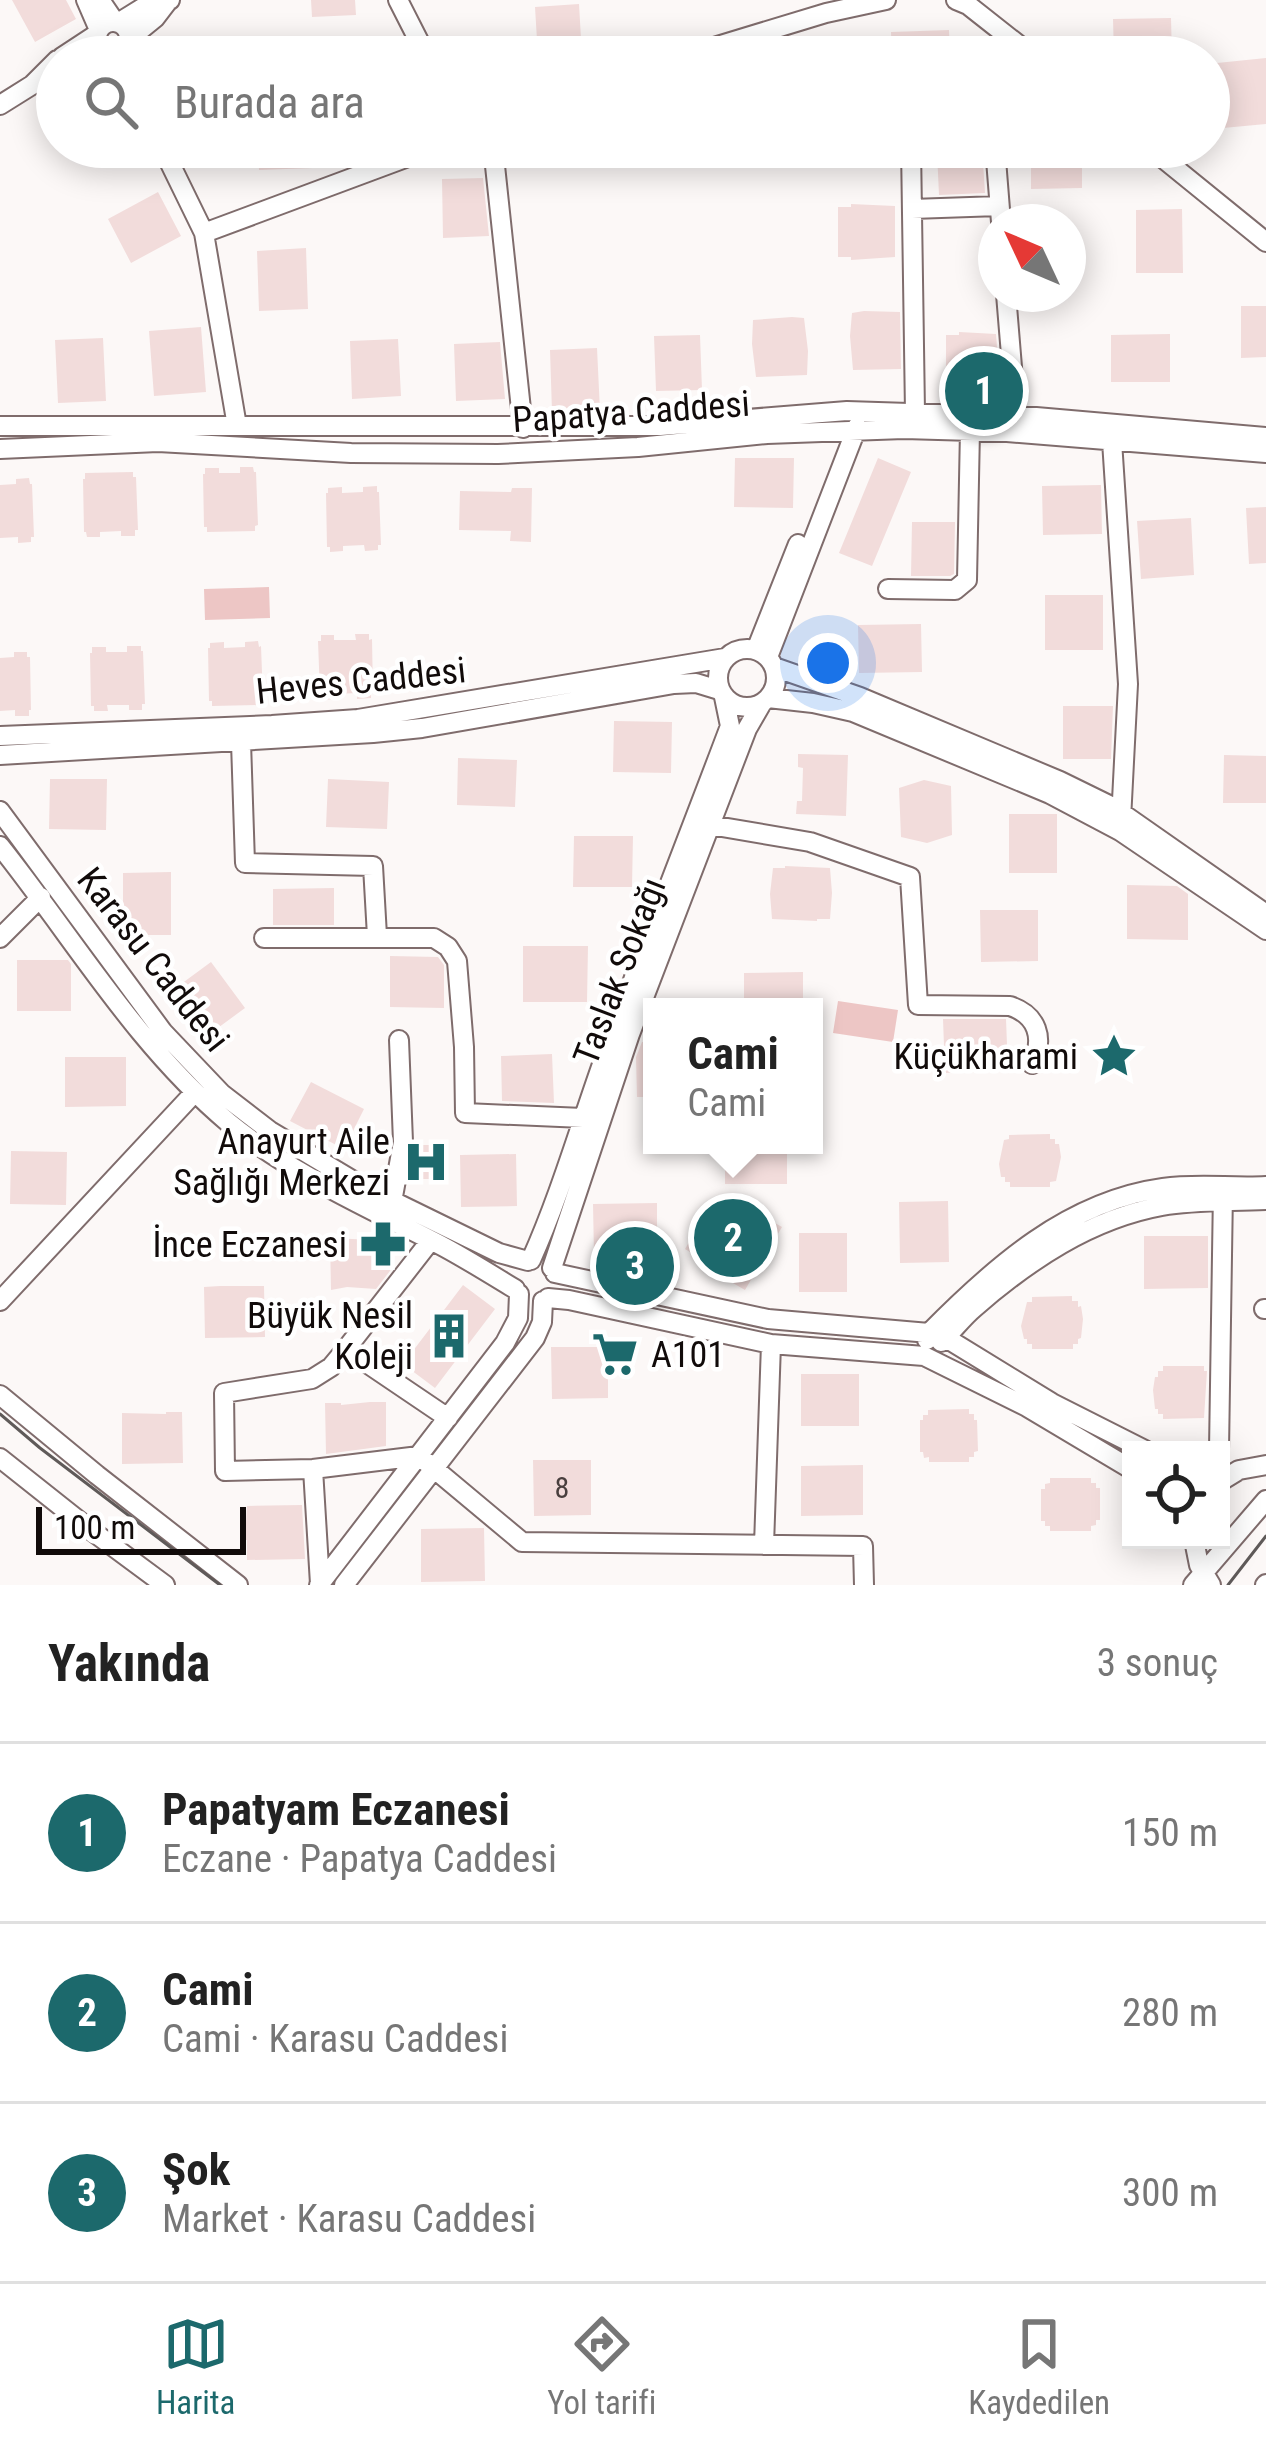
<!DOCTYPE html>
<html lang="tr">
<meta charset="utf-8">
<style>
body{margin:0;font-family:"Roboto Condensed",sans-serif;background:#f6f6f6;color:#222}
.controls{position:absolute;right:36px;bottom:36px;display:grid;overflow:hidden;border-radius:0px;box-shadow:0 6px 30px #0003}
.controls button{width:108px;height:108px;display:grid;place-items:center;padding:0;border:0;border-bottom:3px solid #e0e0e0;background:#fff;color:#222;font:60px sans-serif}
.compass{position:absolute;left:978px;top:204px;width:108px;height:108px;border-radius:50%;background:#fff;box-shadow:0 6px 30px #0003;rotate:314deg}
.scale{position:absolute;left:36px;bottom:30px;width:210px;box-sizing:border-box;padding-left:12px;border:6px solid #110b0a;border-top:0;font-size:33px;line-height:42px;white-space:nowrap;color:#110b0a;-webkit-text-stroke:9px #fff;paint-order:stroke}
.you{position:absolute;left:828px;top:663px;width:42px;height:42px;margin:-30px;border:9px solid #fff;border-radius:50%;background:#1a73e8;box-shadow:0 0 0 18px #1a73e833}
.badge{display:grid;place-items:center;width:78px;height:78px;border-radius:50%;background:#1c696c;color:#fff;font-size:39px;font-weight:700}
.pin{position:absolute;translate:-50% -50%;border:6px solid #fff;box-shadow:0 3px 12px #0006}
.popup{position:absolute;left:643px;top:998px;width:180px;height:156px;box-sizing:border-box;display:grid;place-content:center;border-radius:0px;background:#fff;filter:drop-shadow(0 3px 9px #0005);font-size:39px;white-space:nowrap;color:#767676}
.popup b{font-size:45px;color:#222}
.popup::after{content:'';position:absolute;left:50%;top:100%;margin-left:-24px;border:24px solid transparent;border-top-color:#fff}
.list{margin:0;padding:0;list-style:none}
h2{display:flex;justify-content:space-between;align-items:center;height:156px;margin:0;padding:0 48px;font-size:51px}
h2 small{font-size:39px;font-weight:400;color:#767676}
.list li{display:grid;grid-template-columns:78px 1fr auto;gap:36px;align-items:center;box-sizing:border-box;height:180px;padding:0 48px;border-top:3px solid #e0e0e0}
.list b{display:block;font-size:45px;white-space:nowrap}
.list p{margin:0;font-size:39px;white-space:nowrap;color:#767676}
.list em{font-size:39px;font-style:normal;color:#767676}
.icon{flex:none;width:66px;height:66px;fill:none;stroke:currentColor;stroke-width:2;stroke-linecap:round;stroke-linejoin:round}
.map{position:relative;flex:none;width:1266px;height:1585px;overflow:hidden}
.search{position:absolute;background:#fff;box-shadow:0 6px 30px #0003;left:36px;right:36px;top:36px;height:132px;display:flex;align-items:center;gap:30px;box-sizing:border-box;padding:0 42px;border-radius:66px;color:#767676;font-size:45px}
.sheet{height:696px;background:#fff}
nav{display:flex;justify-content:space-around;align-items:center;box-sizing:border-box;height:168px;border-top:3px solid #e0e0e0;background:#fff;font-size:33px;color:#767676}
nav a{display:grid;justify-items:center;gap:6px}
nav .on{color:#1c696c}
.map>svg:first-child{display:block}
.green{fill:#edc6c5}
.building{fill:#f2dcdb}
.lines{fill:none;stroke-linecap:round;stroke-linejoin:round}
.minor-casing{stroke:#7f6c6c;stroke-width:22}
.minor{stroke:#fff;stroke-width:18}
.tram{stroke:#5f5a59;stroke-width:3}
.labels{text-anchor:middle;stroke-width:9;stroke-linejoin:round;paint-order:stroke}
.number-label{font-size:30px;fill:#493f3e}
.street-label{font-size:36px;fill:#110b0a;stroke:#fff}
.poi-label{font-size:36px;fill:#110b0a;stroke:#fff;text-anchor:end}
</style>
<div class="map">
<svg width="1266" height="1585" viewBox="0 0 1266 1585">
<rect width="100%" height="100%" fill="#fcf8f7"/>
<!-- green -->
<path class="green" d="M269,587L270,618L205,620L204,589Z
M838,1001L898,1010L893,1042L833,1033Z"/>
<!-- building -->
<path class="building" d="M12,0H66L76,19L35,42Z
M311,0H355L356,15L312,17Z
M579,4L582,56L538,57L535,7Z
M1171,18L1172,57H1114L1113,19Z
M949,30L950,57H892L891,32Z
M1266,58V124L1223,128L1217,63Z
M258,147H312L313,168L259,170Z
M939,147H982L985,193L939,195L937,152Z
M1031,147H1082V188L1031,189Z
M483,178L489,236L443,238L442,179Z
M158,192L181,236L131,263L108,219Z
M851,204L895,206V257L851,260V257H838V207H851Z
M1182,209L1183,273H1136V210Z
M306,248L308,309L259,311L257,251Z
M1241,306H1266V357L1241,358Z
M864,311L900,312L901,369L853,370L850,336L852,313Z
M792,317L804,318L808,351L807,375L756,377L752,344L753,320Z
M201,327L206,392L154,396L149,331Z
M959,332L996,334L1000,385L980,388L946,385V335H959Z
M1170,334V382H1111V335Z
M700,335L702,390L656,391L654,336Z
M103,338L106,401L58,403L55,340Z
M398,339L401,396L352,399L350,341Z
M500,342L505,399L456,401L454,344Z
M597,348L600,411L552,412L550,350Z
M735,458H794L793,508L734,507Z
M878,458L911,472L872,566L839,553Z
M240,467H253L254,472H256L258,525L255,526V531L207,532V527H204L203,474H205V468H219V473H240Z
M133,472V477H136L138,530H135V536H121V531L100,532V537H87L86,532H84L83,479H85V473Z
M29,478L30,484H32L34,537H31V542L18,543V537L0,538V485L16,484V479Z
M1101,485L1102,534L1043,535L1042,486Z
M377,486V492H379L381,545H378V550L365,551L364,545L343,546V551L330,552V547H327L326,493H328V488L342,487V493L363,492V487Z
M512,488H532L531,542L510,541L511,531L459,530L460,491L511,492Z
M1266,507V563L1249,564L1246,508Z
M1191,518L1194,575L1141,579L1137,521Z
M912,522H955L954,574L950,576H911Z
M1045,595H1103V650H1045Z
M921,624L922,672L859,673L858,625Z
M355,634H369V640L372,639L373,693H371V698L357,699V693L336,694V699L322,700V694H320L318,641H321V635H334V640H356Z
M258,641L259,647L261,646L263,699L260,700V705L212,706V701H209L208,648H210V643L224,642V648L245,647V642Z
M127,646H141V651H143L145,704H142V710H129V705H107L108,711H94V706H91L90,653H92V647H106V652H127Z
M14,652H27V657H30L31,710H29V716H15V710L0,711V658L14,657Z
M1063,706H1113L1111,759H1063Z
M614,721L672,722L671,773L613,772Z
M798,754L848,755L846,816L796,814L797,801H802L803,768L798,767Z
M1224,755L1266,756V803H1223Z
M458,758L517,760L515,807L457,805Z
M50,779H107L106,830L49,829Z
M328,779L389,782L387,829L326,827Z
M924,780L951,786L952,835L927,843L901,837L899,788Z
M1009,814H1057V873H1009Z
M574,836H633L632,887H573Z
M785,866L830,868L832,893L830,919H817V921L772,919L770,894L773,868H785Z
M171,872V935H123V873Z
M1127,885L1177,886L1188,894V940L1127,939Z
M334,888V925H273V889Z
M980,910H1038V961L981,962Z
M523,946H588L587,1002H523Z
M390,956L438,957L444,965V1008L390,1007Z
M17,960H68L71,964V1011H17Z
M211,962L245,1008L211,1033L177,987Z
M803,972V1007H744V973Z
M943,1019H1006L1008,1071L945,1073Z
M642,1042H652V1097H637L636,1057Z
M552,1054L554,1103L502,1101L501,1056Z
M65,1057H126V1106L65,1107Z
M311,1082L364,1109L344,1149L290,1121Z
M1050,1134V1139H1055V1144H1059L1061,1157L1056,1181L1050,1182V1187H1010V1182H1005V1177H1001L999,1164L1004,1140L1009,1139V1135Z
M416,1145H437V1179H415Z
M725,1145H787V1184H725Z
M11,1151L67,1152L66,1205L10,1204Z
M516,1154L517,1206L461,1207L460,1155Z
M725,1194L782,1227L745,1290L698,1263L700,1258L685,1249L714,1199L725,1206Z
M948,1201L949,1262L900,1263L899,1202Z
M657,1203V1254L594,1255L593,1204Z
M799,1233H847V1292H799Z
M1144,1236H1208V1288L1144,1289Z
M391,1237L393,1267L376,1289L347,1287L331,1290L330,1238L375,1240Z
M463,1285L495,1309L435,1388L403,1364Z
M220,1286H264L265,1337L205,1338L204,1287Z
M1072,1296V1301H1078V1307L1081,1306L1083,1319L1081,1338L1078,1339V1344H1073V1349H1032V1344H1027V1339H1024L1021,1326L1027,1302H1032V1297Z
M551,1347H608V1398L552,1399Z
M1163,1366H1204V1371H1207L1204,1418L1163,1419V1414H1158V1409H1155L1153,1390L1155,1377H1158V1371H1163Z
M801,1374H859V1426H801Z
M370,1402H386V1446L326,1454L325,1403H341V1405Z
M969,1409V1414H974V1420H977L978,1451L974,1452V1457H969V1462H929V1457L924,1458L923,1452H920V1420H923V1415H928V1410Z
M166,1412H182L183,1463L122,1464V1413L166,1414Z
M533,1460H591V1515L534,1516Z
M863,1465V1515L801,1516V1466Z
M1050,1478H1091V1483H1096V1488H1100V1520H1096V1525L1091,1526V1531H1050V1526H1045V1521H1041V1489H1045V1484L1050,1483Z
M302,1505L305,1559L247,1560V1540H245L247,1506Z
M484,1528L485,1581L421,1582V1529Z"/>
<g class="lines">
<!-- minor casing -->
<g class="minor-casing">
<path id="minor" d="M86,0L99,30
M100,0L115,22
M398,0L427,57
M956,0L968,5L1034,57
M97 38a16 16 0 1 1 32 0a16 16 0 1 1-32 0Z
M118,23L147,5L170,0
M128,40L155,18L168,1
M62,57L97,34
M681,57L826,13L886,0
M0,105L32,85L57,60
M162,147L204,233L237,426
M493,147L523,428
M911,147L915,412
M995,147L1001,222
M1149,147L1266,242
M912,209L999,206
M204,233L435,147
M1006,294L1016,416
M0,426H660L847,411L1036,417L1266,437
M1112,441L1128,684L1121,820
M0,449L158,442L351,453L498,454L638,447L767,434L904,429L1007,432L1266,453
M888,589L955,590L967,580L970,430
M718 678a29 29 0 1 1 58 0a29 29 0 1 1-58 0Z
M756,650L798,544
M768,657L857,427
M774,667L860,697L1060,781L1113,807L1266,914
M768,698L813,703L853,712L1050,794L1120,831L1266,930
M0,736L272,725L358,719L725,658
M241,742L245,863L373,866L377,936
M0,755L373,733L422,728L674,684L696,683L719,690
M0,811L163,1032L222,1094L270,1131L362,1186L499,1253L528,1261
M710,825L810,842L910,877L918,1005L1010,1006C1037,1015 1045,1038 1032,1064
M0,846C75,940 136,1045 229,1123C294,1176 370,1208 444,1247C468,1260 492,1275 515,1289
M0,938L41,897
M264,938H434L448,947L457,961L464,1047L465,1113L583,1118
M392,1202L403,1142L399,1040
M431,1240L346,1349L331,1367L312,1379L224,1393L225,1471L313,1469L419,1456L522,1542L863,1546L864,1585
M531,1260C561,1193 581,1122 606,1053C646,943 689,835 730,726L724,697
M552,1268L630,1034L747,729L762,703
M555,1273L768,1319L929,1333L946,1338L1052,1403L1145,1450
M548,1298L569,1300L771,1344L924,1356L1027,1407L1131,1469
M0,1301L195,1092
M1264,1309H1266
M927,1340L929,1333C994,1267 1068,1201 1163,1188C1197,1183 1232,1188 1266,1186
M941,1342C953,1331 962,1318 974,1308C1028,1261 1090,1219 1162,1206C1196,1200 1232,1202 1266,1200
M346,1349L448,1418
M0,1395L97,1475L238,1585
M1219,1450L1223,1191
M0,1458L92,1531L165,1585
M313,1469L320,1584
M1221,1481L1239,1470L1266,1465
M1194,1540L1199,1565L1211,1585
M764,1545L771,1344
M319,1585L505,1343L518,1318L519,1294
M344,1585L535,1338L542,1322L543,1301
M1193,1585L1266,1500
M1265,1585L1266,1584"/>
</g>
<!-- minor -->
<use href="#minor" class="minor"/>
<!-- tram -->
<path class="tram" d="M0,1414L40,1448L220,1585
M1228,1585L1266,1536"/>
</g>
<!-- icons -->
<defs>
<g id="sight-bare" transform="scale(3.6)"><path d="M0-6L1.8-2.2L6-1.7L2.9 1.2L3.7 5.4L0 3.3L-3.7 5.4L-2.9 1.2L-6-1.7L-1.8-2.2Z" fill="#1c696c" stroke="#fff" stroke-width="2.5" paint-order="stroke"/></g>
<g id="hospital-bare" transform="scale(3.6)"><path d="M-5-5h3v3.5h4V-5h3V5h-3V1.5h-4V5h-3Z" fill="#1c696c" stroke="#fff" stroke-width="2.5" paint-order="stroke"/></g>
<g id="pharmacy-bare" transform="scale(3.6)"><path d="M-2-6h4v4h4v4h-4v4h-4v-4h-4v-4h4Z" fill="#1c696c" stroke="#fff" stroke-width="2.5" paint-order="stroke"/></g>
<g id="building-bare" transform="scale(3.6)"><path d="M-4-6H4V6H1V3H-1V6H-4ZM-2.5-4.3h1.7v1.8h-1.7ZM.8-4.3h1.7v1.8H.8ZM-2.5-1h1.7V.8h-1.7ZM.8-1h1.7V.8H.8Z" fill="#1c696c" stroke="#fff" stroke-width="2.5" paint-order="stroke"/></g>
<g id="supermarket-bare" transform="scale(3.6)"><path d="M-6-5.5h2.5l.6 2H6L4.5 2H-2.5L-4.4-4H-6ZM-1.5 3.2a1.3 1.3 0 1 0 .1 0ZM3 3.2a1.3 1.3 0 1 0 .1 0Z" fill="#1c696c" stroke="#fff" stroke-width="2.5" paint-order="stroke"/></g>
</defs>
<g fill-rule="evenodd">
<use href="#sight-bare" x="1114" y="1056"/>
<use href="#hospital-bare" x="426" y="1162"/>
<use href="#pharmacy-bare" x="383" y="1244"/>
<use href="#building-bare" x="449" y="1336"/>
<use href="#supermarket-bare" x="615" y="1354"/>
</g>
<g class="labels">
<!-- number labels -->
<g class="number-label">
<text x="562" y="1498">8</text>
</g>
<!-- street labels -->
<g class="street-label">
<text transform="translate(631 411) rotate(-4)" y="13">Papatya Caddesi</text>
<text transform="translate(361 680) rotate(-6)" y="13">Heves Caddesi</text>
<text transform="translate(154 959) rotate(52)" y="13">Karasu Caddesi</text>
<text transform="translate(619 971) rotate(-69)" y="13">Taslak Sokağı</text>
</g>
<!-- poi labels -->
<g class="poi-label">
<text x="1078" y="1069">Küçükharami</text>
<text x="390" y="1154">Anayurt Aile<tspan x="390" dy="41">Sağlığı Merkezi</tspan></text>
<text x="347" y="1257">İnce Eczanesi</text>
<text x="413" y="1328">Büyük Nesil<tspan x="413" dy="41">Koleji</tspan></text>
<text x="651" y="1367" text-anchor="start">A101</text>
</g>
</g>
</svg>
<div class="controls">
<button><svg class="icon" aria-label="locate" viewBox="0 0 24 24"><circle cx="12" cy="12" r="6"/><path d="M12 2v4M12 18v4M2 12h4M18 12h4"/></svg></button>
</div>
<svg class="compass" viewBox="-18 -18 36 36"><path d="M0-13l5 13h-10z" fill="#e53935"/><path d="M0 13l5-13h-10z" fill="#767676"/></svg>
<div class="scale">100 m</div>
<div class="you"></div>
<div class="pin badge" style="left:984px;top:391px">1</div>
<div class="pin badge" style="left:733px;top:1238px">2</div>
<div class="popup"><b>Cami</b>Cami</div>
<div class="pin badge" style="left:635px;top:1266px">3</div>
<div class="search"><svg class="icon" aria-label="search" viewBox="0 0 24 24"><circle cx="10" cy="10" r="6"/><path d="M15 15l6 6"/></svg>Burada ara</div>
</div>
<section class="sheet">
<h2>Yakında<small>3 sonuç</small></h2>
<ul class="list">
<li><span class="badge">1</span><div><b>Papatyam Eczanesi</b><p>Eczane · Papatya Caddesi</p></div><em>150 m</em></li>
<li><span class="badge">2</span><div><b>Cami</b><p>Cami · Karasu Caddesi</p></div><em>280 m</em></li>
<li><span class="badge">3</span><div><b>Şok</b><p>Market · Karasu Caddesi</p></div><em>300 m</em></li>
</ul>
</section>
<nav>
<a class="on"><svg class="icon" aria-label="map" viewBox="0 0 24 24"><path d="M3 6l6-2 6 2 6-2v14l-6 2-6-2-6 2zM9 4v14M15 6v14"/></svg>Harita</a>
<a><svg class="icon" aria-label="directions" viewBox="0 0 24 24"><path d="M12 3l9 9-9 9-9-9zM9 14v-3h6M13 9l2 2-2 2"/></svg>Yol tarifi</a>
<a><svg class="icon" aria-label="saved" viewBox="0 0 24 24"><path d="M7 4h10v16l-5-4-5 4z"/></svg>Kaydedilen</a>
</nav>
